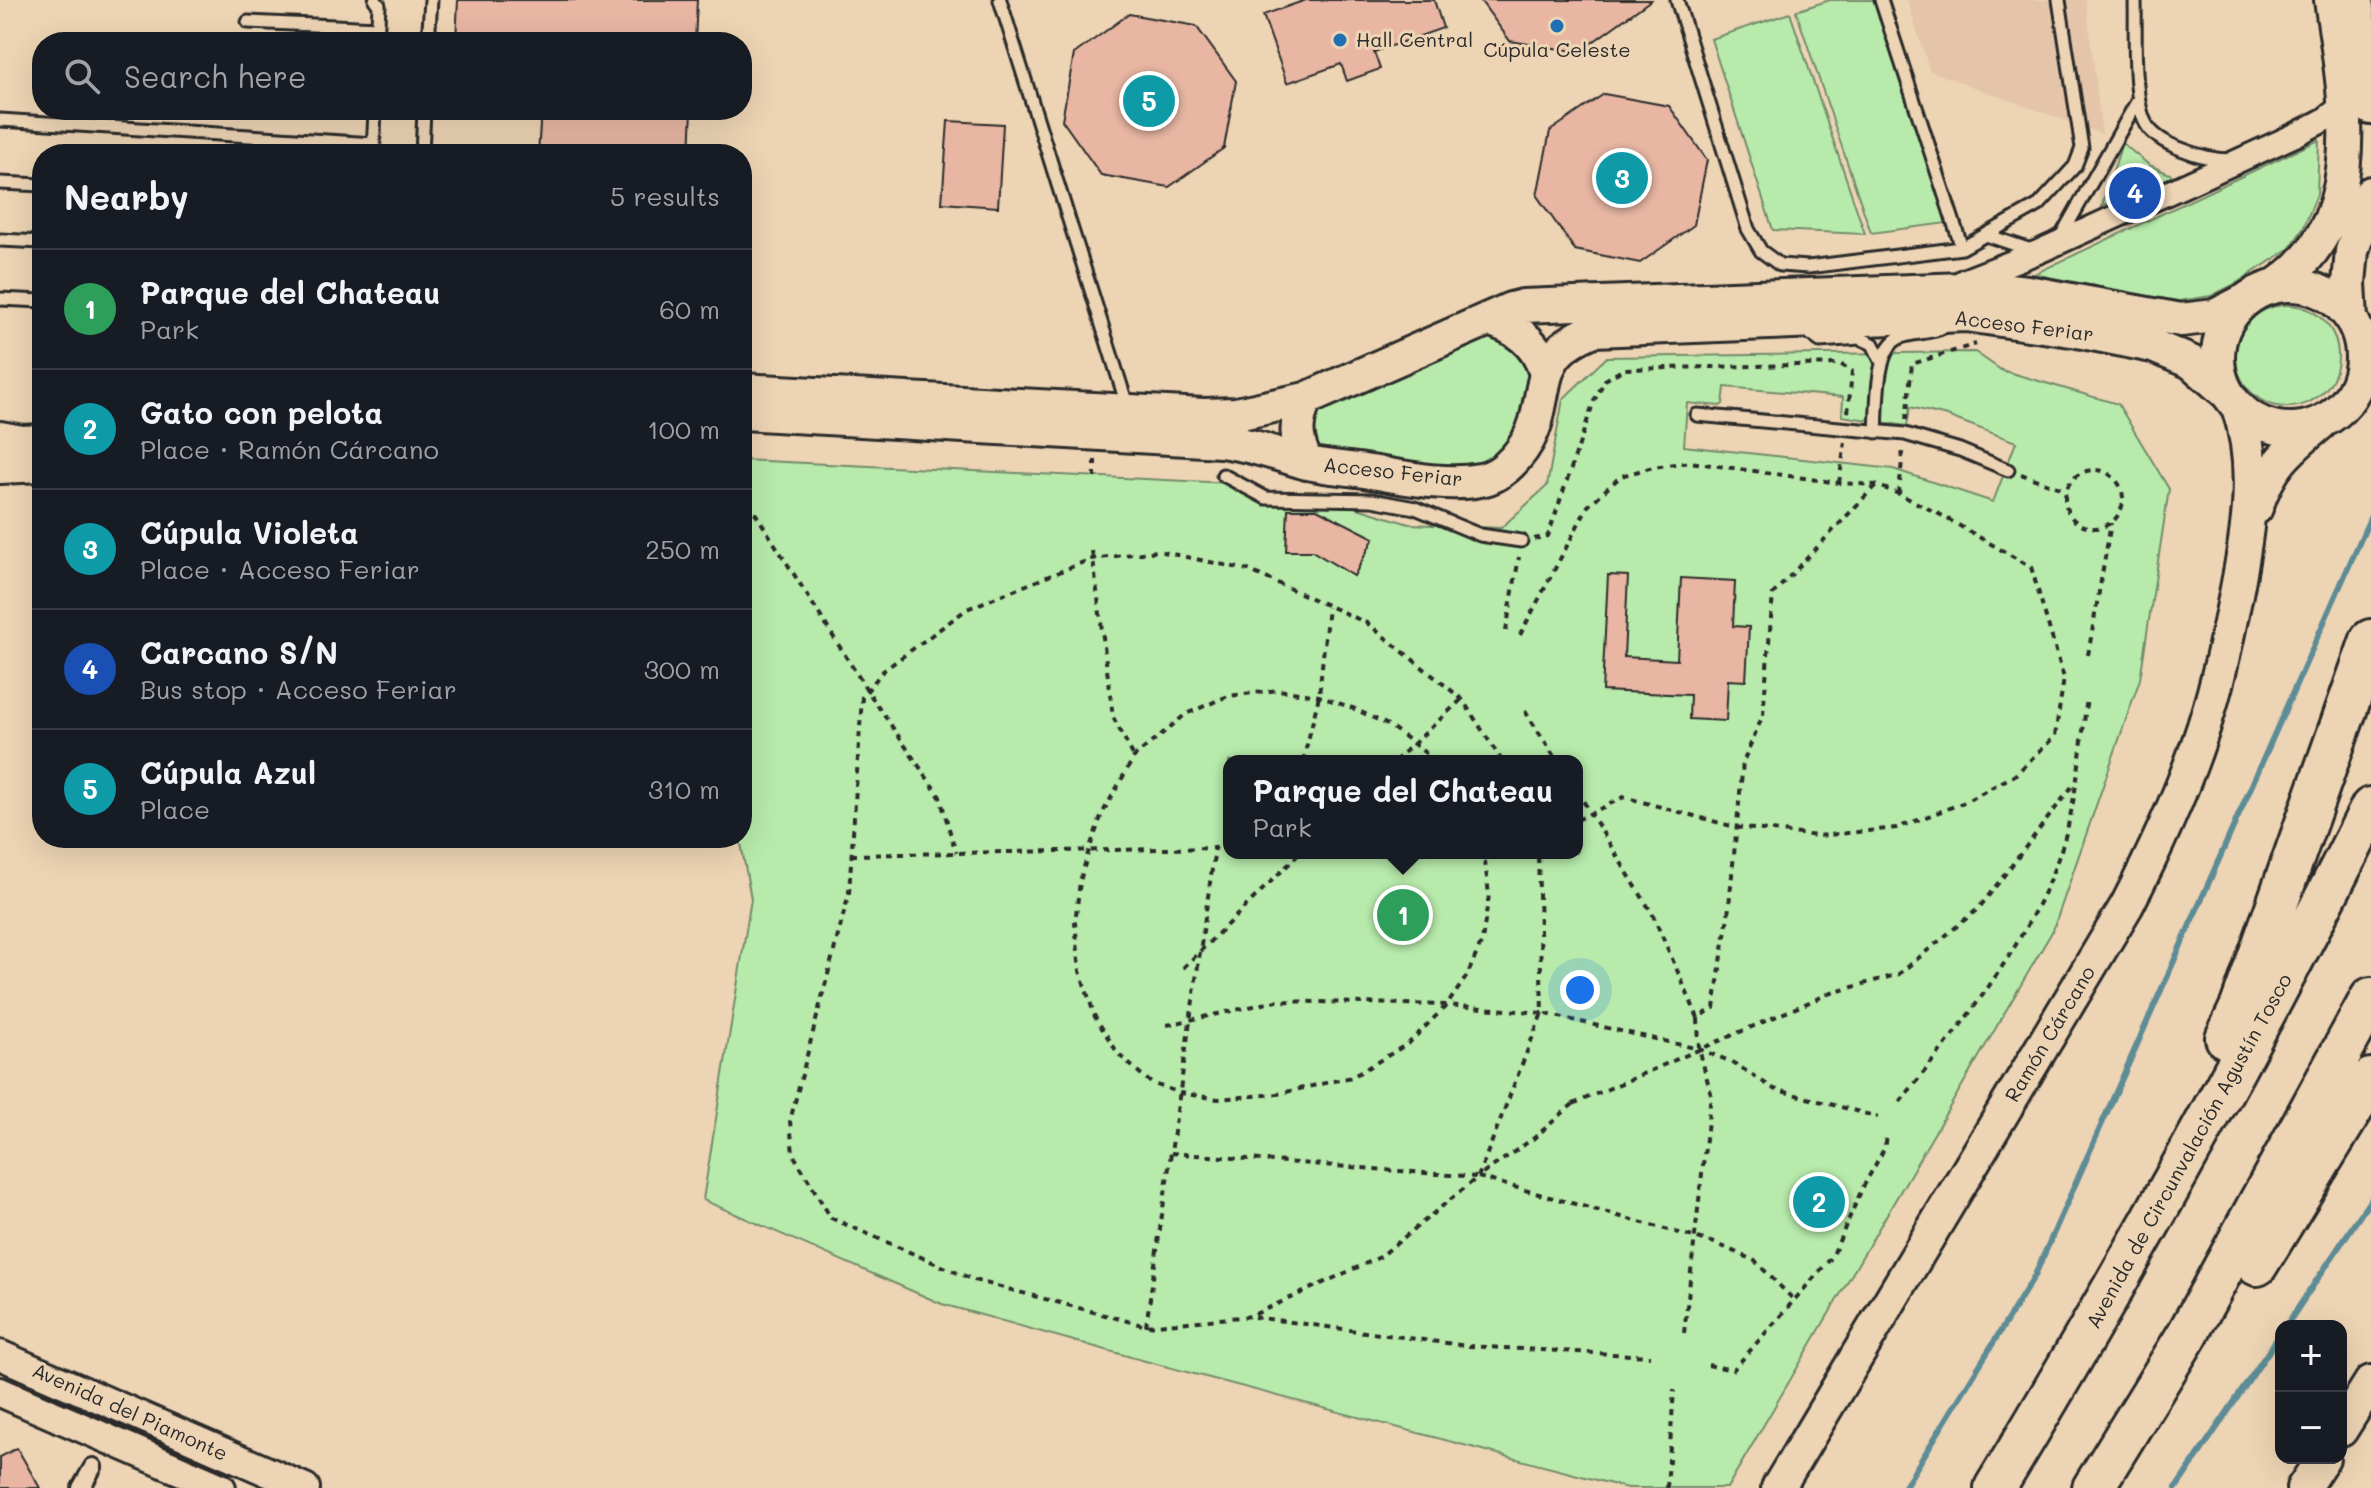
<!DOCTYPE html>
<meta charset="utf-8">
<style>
body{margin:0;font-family:Mali,sans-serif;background:#242831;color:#f1f3f6}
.controls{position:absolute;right:24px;bottom:24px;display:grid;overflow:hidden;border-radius:16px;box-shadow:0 8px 32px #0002}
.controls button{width:72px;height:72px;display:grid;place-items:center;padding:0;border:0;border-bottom:2px solid #363941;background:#171b24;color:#f1f3f6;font:40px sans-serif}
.you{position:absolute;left:1580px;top:990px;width:28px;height:28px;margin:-20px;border:6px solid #fff;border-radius:50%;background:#1a73e8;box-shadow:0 0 0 12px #1a73e833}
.badge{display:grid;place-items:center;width:52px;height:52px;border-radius:50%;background:#1f6fb2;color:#fff;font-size:26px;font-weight:700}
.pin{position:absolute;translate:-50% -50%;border:4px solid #fff;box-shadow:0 2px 8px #0006}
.popup{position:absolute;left:1223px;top:755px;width:360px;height:104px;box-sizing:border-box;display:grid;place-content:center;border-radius:16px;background:#171b24;filter:drop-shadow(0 2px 6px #0005);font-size:26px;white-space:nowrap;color:#9ea1a6}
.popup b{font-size:30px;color:#f1f3f6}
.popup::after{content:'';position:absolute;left:50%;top:100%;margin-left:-16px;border:16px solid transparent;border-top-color:#171b24}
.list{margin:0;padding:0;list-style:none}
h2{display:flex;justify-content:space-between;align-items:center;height:104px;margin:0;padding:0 32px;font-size:34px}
h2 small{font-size:26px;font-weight:400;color:#9ea1a6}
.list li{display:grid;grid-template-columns:52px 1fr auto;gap:24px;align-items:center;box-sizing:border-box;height:120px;padding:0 32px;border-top:2px solid #363941}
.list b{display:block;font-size:30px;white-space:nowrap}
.list p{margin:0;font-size:26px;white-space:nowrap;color:#9ea1a6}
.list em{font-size:26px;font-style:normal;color:#9ea1a6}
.icon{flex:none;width:44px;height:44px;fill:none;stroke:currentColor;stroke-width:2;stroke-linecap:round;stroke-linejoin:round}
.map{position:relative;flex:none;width:2371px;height:1488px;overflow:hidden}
.search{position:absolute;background:#171b24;box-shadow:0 8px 32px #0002;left:32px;top:32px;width:720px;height:88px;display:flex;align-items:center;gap:20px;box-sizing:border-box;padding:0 28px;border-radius:32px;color:#9ea1a6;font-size:30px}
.panel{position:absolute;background:#171b24;box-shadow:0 8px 32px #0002;left:32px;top:144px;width:720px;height:704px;border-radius:32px}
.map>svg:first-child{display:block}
.built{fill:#e4c5aa}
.green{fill:#b8ebab;stroke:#728b6b;stroke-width:2;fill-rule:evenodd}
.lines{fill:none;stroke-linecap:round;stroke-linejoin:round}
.stream{stroke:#5d8c96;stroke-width:6}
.building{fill:#e8b6a3;stroke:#2b2b2b;stroke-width:2}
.service-casing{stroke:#2b2b2b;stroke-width:17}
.pedestrian-casing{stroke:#2b2b2b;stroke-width:22}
.minor-casing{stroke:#2b2b2b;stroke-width:28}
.tertiary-casing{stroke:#2b2b2b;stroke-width:34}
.secondary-casing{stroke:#2b2b2b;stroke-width:38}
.motorway-casing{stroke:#2b2b2b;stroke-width:46}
.path{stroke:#2b2b2b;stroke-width:4;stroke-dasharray:6 6;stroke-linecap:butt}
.service{stroke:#edd4b4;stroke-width:11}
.pedestrian{stroke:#edd4b4;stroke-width:16}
.minor{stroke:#edd4b4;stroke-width:22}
.tertiary{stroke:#edd4b4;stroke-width:28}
.secondary{stroke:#edd4b4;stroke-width:32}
.motorway{stroke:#edd4b4;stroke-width:40}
.path-bridge{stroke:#2b2b2b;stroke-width:4;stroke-dasharray:6 6;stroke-linecap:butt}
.poi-dot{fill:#1f6fb2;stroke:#edd4b4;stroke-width:3}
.labels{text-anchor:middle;stroke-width:6;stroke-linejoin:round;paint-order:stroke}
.poi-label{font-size:20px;fill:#2b2b2b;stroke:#edd4b4;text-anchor:start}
.street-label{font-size:20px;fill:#2b2b2b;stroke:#edd4b4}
</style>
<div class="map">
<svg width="2371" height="1488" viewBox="0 0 2371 1488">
<rect width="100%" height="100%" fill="#edd4b4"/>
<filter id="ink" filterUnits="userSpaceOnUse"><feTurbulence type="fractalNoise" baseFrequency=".0125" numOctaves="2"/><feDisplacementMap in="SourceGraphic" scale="16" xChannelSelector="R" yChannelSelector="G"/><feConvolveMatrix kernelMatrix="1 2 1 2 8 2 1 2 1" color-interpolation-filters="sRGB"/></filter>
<g filter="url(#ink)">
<!-- built -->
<path class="built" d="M1907,0H2086L2102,134L1930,71Z"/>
<!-- green -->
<path class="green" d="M1830,0H1880L1955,222L1871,233L1796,11Z
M1790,13L1865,234L1773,230L1711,39Z
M2319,140L2317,194L2303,229L2289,249L2235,284L2211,296L2173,302L2034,274Z
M2122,143L2149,165L2174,176L2102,206Z
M2236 356a51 51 0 1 1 102 0a51 51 0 1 1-102 0Z
M1486,334L1504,339L1518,352L1526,367L1533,392L1518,442L1479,470L1333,458L1321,451L1309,439L1316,408Z
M1975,352L2001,370L2118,404L2169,489L2140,679L2053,930L1727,1488H1627L1149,1362L942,1304L703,1200L751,899L740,838L742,460L1229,483L1293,503L1354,507L1409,524L1501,528L1547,486L1563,399L1607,357ZM1725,387L1843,397L1842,416L1907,426L1910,407L1947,416L2016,442L1993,502L1893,469L1684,446L1687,403L1720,406L1723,404ZM1229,761H1577V853H1229Z"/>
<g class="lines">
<!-- stream -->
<path class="stream" d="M2286,1326L2371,1199
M1904,1488L2035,1275L2371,516
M2176,1488L2281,1333"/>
</g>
<!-- building -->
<path class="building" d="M458,0H697L695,42H456Z
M1306,0H1434L1443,28L1374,52L1380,69L1347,81L1341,64L1287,83L1263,15Z
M1480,0H1651L1579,52L1510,41Z
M1129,14L1196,26L1236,81L1224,148L1169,187L1101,175L1062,120L1074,54Z
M1604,94L1669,106L1707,160L1694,225L1640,263L1575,250L1537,196L1550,131Z
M541,110H692L690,154H538Z
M948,121L1003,124L998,207L942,203Z
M1288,509H1317L1374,538L1354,576L1312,551H1286Z
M1608,575L1628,576L1624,657L1677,660L1681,578L1735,581L1733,626L1749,627L1746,681L1728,680L1726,721L1689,719L1690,695L1602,691Z
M17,1448L40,1488H0V1457Z"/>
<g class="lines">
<!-- service casing -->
<g class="service-casing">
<path id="service" d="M375,0L379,5L377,42
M1000,0L1128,408
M1677,0L1748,229L1761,251L1780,265L1808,267L1962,248L2039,205L2075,166L2082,148L2059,0
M1881,0L1962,248
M2135,0C2136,31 2132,98 2146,124C2153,136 2168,144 2181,149C2196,155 2213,160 2229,160
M248,22L378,28
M428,42L431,0
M0,120L374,144
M373,154L375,110
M422,154L424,110
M0,183L42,185
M1986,235L2034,251
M2060,238L2138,100
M0,240L42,242
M0,299L42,301
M1805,330L1820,341L1860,338L1873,344L1881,361
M1697,415L1905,434L1960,450L2008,470
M1876,432C1878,408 1874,347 1901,337C1915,332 1930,334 1944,327
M1223,475L1266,498L1372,500L1415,508L1480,535L1521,541"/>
</g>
<!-- pedestrian casing -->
<g class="pedestrian-casing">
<path id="pedestrian" d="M81,1488L93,1467"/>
</g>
<!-- minor casing -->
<g class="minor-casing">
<path id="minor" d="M1963,281L2038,252L2295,135L2324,120L2346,103"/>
</g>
<!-- tertiary casing -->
<g class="tertiary-casing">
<path id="tertiary" d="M0,1355L305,1488
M0,1392L221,1488"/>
</g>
<!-- secondary casing -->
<g class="secondary-casing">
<path id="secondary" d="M2356,0L2371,108
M2218 357a72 72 0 1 1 144 0a72 72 0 1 1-144 0Z
M2273,287C2371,223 2346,103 2331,0
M1488,319C1515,327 1537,342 1545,371
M2351,319L2349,283L2352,251L2371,193
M742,390L1204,415L1236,414L1306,399L1511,309L1523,306L1989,288L2027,292L2181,320L2215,316L2244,301
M1306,399C1294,423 1295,440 1307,463
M742,413L1221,441C1250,444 1276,454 1304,462C1323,467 1344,468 1364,471C1400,476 1443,487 1480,480C1506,476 1529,446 1536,421C1548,373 1540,352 1594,330L1966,315L2078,331L2153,346L2191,362L2229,395
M0,438L22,442L42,441
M0,467L42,465
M2256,508C2269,467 2288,450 2321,423
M2341,1430L2371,1382
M1778,1488L2127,905C2159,843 2188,780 2208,713C2220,674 2228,634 2236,594C2248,533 2259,467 2238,407
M2303,1488L2323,1458"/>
</g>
<!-- motorway casing -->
<g class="motorway-casing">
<path id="motorway" d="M2226,1038L2241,1006L2371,640
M2257,1265L2371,1079
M1995,1488C2130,1266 2254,1040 2371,808
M2093,1488L2187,1335L2371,998"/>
</g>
<!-- path -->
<path class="path" d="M1906,420L1912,364L1976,344
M1095,460V483
M2065 499a29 29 0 1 1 58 0a29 29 0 1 1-58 0Z
M2021,474L2066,490
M1839,483L1845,442
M742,492L867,690L940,797L956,853
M1899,494L1903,448
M1534,539L1548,536L1594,401L1605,380L1624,369L1840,364L1852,371L1848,413
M1092,551L1113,717L1134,757
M1506,631L1519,557
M1520,635L1588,506L1621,476L1653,467L1690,462L1839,483L1876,485L1899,494L1941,515L2031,567L2064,678L2055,736L2015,775L2000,783L1965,802L1897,828L1818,836L1735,827L1624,797L1577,820
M2088,655L2111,523
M1525,711L1557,761
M1303,761L1319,696L1328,607
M1395,761L1462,699
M1436,761L1390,726L1355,709L1319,696L1278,690L1228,696L1186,714L1134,757L1102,814L1089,850L1080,881L1075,923L1080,971L1095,1017L1119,1055L1151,1083L1180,1093L1218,1099L1277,1094L1352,1077L1409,1043L1447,1005L1467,976L1482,941L1489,895L1484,853
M1502,761L1462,699L1367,623L1248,570L1158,551L1091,559L967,609L883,671L862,697L849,893L790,1121L793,1154L831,1218L974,1280L1146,1326L1251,1316L1380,1257L1478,1177L1542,1013L1699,1049L1732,1062L1774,1089L1878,1117
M1577,791L1652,913L1698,1018
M851,855L1215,848L1229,838
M1183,968L1300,853
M1828,994L1899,974L1979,908L2074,784
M1167,1025L1277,1001L1447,1005L1542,1013L1538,853
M1900,1102C1962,1024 2030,943 2062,847C2077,799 2081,746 2087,697
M1573,1104L1534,1138L1478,1177L1715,1243L1755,1261L1795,1301
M1171,1153L1476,1177
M1254,1317L1468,1346L1650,1356
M1146,1326L1215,848
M1684,1333L1711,1094L1699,1049L1698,1018L1714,1008L1728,916L1743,762L1763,715L1773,594L1876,485
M1708,1365L1733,1370L1832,1257L1862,1189L1884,1149L1886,1136
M1667,1488L1674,1390"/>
<!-- service -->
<use href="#service" class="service"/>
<!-- pedestrian -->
<use href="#pedestrian" class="pedestrian"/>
<!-- minor -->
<use href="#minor" class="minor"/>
<!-- tertiary -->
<use href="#tertiary" class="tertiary"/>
<!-- secondary -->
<use href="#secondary" class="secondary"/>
<!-- motorway -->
<use href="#motorway" class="motorway"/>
<!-- path-bridge -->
<path class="path-bridge" d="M1573,1104L1828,994"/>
</g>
</g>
<!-- markers -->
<g class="poi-dot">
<circle cx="1557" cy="26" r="8"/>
<circle cx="1340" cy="40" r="8"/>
</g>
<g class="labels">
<!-- poi labels -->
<g class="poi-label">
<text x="1356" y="47">Hall Central</text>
<text x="1557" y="57" text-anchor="middle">Cúpula Celeste</text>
</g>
<!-- street labels -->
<g class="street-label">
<text transform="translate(2024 326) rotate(7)" y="7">Acceso Feriar</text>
<text transform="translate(1393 472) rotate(6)" y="7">Acceso Feriar</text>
<text transform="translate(2050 1034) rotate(-59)" y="7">Ramón Cárcano</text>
<text transform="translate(2189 1151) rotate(-61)" y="7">Avenida de Circunvalación Agustín Tosco</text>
<text transform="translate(130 1412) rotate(24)" y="7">Avenida del Piamonte</text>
</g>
</g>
</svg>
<div class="controls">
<button>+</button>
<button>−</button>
</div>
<div class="you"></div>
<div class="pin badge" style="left:1403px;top:915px;background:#2e9e5b">1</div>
<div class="popup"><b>Parque del Chateau</b>Park</div>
<div class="pin badge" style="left:1819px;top:1202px;background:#0f9aa8">2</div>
<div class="pin badge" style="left:1622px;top:178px;background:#0f9aa8">3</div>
<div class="pin badge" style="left:2135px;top:193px;background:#1a4fb4">4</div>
<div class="pin badge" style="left:1149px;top:101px;background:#0f9aa8">5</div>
<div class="search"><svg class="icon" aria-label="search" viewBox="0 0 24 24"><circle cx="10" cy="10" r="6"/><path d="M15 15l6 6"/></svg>Search here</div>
<section class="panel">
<h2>Nearby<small>5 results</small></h2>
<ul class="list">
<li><span class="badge" style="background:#2e9e5b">1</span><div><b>Parque del Chateau</b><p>Park</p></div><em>60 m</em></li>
<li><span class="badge" style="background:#0f9aa8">2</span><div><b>Gato con pelota</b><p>Place · Ramón Cárcano</p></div><em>100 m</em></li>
<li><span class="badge" style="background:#0f9aa8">3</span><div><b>Cúpula Violeta</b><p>Place · Acceso Feriar</p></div><em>250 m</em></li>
<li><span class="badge" style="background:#1a4fb4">4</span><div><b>Carcano S/N</b><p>Bus stop · Acceso Feriar</p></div><em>300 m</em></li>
<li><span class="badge" style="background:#0f9aa8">5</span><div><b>Cúpula Azul</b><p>Place</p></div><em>310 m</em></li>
</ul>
</section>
</div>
